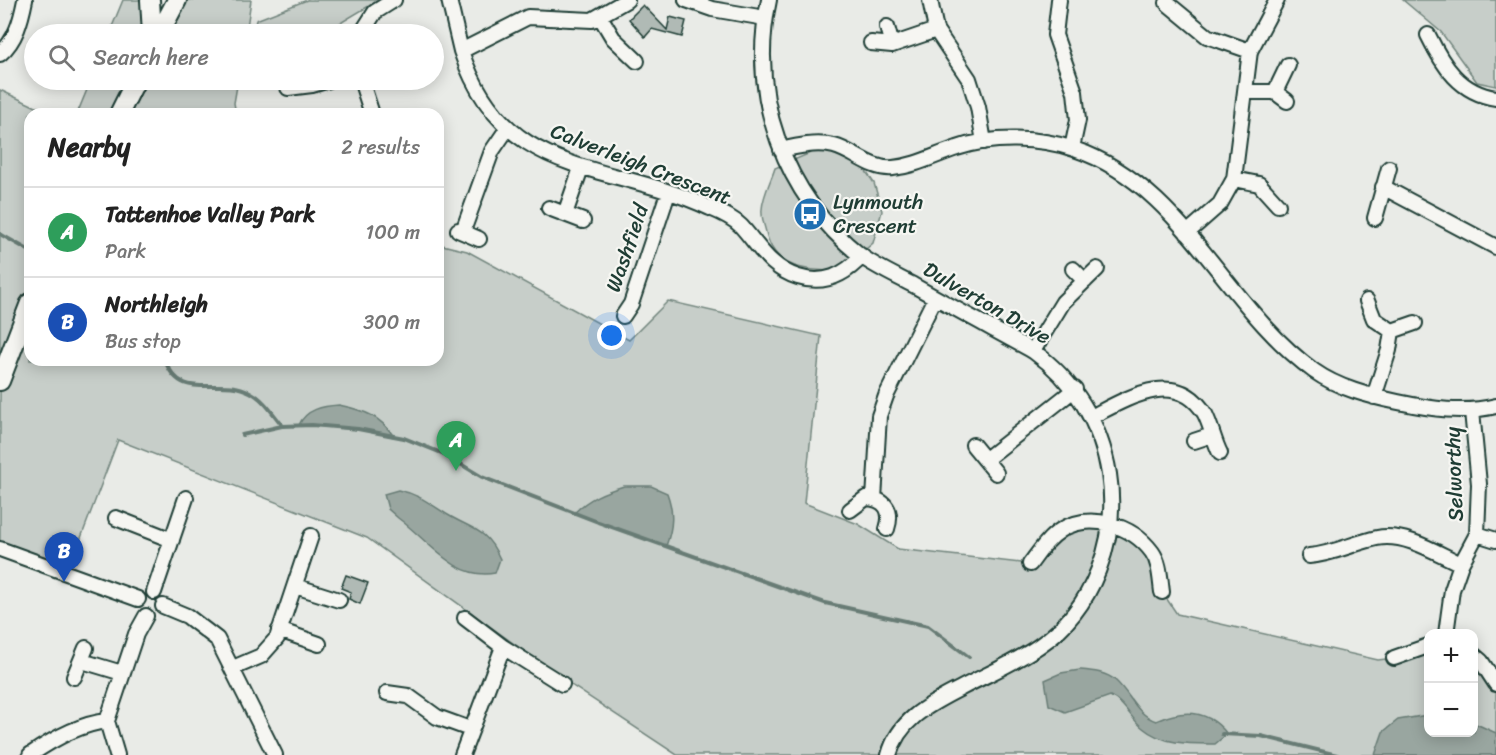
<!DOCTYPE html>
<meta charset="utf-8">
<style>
body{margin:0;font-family:Sriracha,sans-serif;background:#f6f6f6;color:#222}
.controls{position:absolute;right:18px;bottom:18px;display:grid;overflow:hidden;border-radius:12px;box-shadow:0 3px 15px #0003}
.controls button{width:54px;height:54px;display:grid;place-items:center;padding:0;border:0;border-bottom:2px solid #e0e0e0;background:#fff;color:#222;font:30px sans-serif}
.you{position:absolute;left:612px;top:336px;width:21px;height:21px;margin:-15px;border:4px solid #fff;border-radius:50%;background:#1a73e8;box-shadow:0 0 0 9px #1a73e833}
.badge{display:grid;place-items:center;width:39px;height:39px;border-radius:50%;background:#1f6fb2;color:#fff;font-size:20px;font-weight:700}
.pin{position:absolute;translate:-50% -50px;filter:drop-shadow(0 2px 3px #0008)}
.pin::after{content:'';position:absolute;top:32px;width:21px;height:18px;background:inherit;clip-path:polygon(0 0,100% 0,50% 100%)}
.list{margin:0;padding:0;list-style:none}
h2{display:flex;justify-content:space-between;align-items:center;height:78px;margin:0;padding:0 24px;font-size:26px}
h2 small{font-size:20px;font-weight:400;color:#767676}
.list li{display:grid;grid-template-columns:39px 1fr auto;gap:18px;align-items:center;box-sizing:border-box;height:90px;padding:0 24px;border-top:2px solid #e0e0e0}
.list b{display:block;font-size:22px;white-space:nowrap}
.list p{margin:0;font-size:20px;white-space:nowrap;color:#767676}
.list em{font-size:20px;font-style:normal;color:#767676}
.icon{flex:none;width:33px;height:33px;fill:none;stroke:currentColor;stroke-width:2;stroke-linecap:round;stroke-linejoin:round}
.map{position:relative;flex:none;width:1496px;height:755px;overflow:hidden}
.search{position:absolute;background:#fff;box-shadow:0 3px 15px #0003;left:24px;top:24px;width:420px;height:66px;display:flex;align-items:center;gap:15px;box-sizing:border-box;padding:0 21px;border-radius:33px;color:#767676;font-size:22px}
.panel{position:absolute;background:#fff;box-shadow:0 3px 15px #0003;left:24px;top:108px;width:420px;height:258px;border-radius:18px}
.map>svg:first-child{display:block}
.green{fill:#c7cec9;stroke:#73867e;stroke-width:1.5}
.water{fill:#99a6a0;stroke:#687c75;stroke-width:1.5}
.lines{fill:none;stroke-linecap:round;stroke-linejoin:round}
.stream{stroke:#687c75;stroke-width:4}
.building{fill:#b0bab5;stroke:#1f3d34;stroke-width:1.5}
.street-casing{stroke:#1f3d34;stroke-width:18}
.secondary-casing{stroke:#1f3d34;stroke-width:22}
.street{stroke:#f6f6f2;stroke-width:14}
.secondary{stroke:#f6f6f2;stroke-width:18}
.labels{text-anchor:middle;stroke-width:4.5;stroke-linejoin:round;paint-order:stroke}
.street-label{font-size:21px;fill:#1f3d34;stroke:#f6f6f2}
.poi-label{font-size:21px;fill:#1f3d34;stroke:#f6f6f2;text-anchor:start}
</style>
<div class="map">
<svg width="1496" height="755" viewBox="0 0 1496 755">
<rect width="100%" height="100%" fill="#e9ebe7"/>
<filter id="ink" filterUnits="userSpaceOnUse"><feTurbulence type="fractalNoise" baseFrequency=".0167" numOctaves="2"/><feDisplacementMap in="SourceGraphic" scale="12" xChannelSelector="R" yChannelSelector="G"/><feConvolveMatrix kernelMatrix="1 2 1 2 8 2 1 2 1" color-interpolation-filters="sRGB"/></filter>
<g filter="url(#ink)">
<!-- green -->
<path class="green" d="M123,0H150L152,34H109Z
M177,0H251L246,34H159Z
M307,0H379L322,34H253L256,20Z
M1403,0H1496V86L1477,82L1441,32Z
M91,80H238L234,103L236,114H77Z
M0,90L51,114H30V360H438V244L467,251L629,340L668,301L821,336L804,503L858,524L898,549L1030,564L1062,529L1111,524L1152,552L1162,592L1177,614L1378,660L1394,658L1428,646V732H1474V655L1496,684V755H677L574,687L367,538L118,440L67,575L0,549Z
M815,151L839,153L863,167L874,183L882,211L873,243L840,271C808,271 774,270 766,232C764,225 761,216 762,209C763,195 771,181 775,168Z"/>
<!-- water -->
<path class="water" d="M339,405C363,410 381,416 394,437L358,429L299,425C306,409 323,406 339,405Z
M624,486H651L667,493C674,512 673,527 666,546L574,513C589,498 604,492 624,486Z
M398,490C419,494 430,504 448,515C473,530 486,528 500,559L495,573C455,581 428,540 398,518L388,509L384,494Z
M1080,670C1092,671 1106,672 1116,681C1131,695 1136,714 1156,721C1183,709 1208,709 1227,734L1215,744C1191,744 1163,745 1143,728C1130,718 1125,703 1110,696L1065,712L1049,705L1045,680L1061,673Z
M1428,715V732H1474V723L1496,733V755H1375L1383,732L1398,720Z"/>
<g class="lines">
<!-- stream -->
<path class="stream" d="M0,234L30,251
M165,360C181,404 219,375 250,392C264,399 273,414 283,426L312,425L358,429L404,438L444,454L482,477L598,522L825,603L928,626L969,657
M242,435L282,426
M1222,734L1261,736L1337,755"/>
</g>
<!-- building -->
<path class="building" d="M643,5L667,30L670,17L686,21L682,37L652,29L645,37L629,19Z
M346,575L368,583L360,604L349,599L351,592L341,588Z"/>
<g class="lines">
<!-- street casing -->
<g class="street-casing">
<path id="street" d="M449,0L461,51
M627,0L592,20L528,17L461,51C505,182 609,160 710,208C720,212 734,219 741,226C759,246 771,269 798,277C824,285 844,276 862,256
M686,0L712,9L765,18
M769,0C748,96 784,195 861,256C876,267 896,276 913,285C952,307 993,329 1033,351C1074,380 1101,424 1109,474C1119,538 1094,609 1039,646C1016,662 988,674 963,687C931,704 899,718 889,755
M930,0L936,30L969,79L978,107L984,142
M1059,0L1055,35L1075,92L1078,120L1072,148
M1167,3L1207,36L1250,51
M601,18L613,38L637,61
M887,27L892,45
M361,34L375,12L394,0
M1428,35C1443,66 1460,93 1496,98
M871,43L892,45L936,30
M0,54C16,40 21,20 25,0
M361,80L372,114
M288,88L312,85L329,80
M1246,92H1275L1287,101
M1275,92L1288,65
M781,150C798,146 816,142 834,146C854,151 870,170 893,168C916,166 935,155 957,148C992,136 1039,137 1074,149C1183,185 1225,307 1314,371C1338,388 1369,396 1398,402C1431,409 1463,414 1496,406
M1234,179L1259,184L1278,205
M1383,187L1496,247
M549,208L583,221
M565,214L581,168
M1375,218L1389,168
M458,230L479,239
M463,231L492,151L507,129
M1187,233L1220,204L1234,179L1250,51L1277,0
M1073,269L1085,281
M1367,301L1374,319L1392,331L1415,323
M623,316L631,304L668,193
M1033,351L1063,302L1097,269
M1374,397L1389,350L1392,331
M1091,417C1126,399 1177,367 1205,414C1211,426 1214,441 1220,453
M1194,441L1212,435
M973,445L996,473
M986,459L1075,389
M874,499L879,416L886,396L935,298
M850,510L866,498C886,499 893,511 887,529
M116,518L172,540
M1477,534L1496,540
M0,549L138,599
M1309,556C1334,554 1353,543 1377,538C1404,532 1437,553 1461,564
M1030,564C1039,552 1048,538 1061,530C1090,512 1132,525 1152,552C1160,563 1160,578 1162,592
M295,586L339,600
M154,592L186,498
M163,606L187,616L217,639L275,755
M465,618L503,647L562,684
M279,630L319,644
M1446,634L1452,590L1461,564L1477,534L1479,484L1472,411
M1474,655L1481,661L1496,684
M1394,658L1428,646
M82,661L122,673
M233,668L261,656L277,638L311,536
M74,677L86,648
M387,693L408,696L437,717L470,729
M30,755C53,739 79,724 107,721
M117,755L107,721L136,634L146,616
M462,755L503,647"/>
</g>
<!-- secondary casing -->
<g class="secondary-casing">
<path id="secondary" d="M150,0L152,34
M159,34L177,0
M119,114L136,80
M0,381L30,303"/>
</g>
<!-- street -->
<use href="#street" class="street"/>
<!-- secondary -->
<use href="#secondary" class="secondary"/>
</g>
</g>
<!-- icons -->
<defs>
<g id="bus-disc" transform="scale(1.725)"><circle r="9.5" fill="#1f6fb2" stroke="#f6f6f2"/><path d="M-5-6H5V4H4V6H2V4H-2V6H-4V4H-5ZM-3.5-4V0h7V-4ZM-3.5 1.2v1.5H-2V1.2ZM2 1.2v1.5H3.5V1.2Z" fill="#fff"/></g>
</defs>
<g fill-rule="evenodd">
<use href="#bus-disc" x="810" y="214"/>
</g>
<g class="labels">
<!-- street labels -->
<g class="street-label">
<text transform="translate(641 164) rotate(21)" y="7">Calverleigh Crescent</text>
<text transform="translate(627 248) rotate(-71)" y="7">Washfield</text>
<text transform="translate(987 303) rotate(30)" y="7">Dulverton Drive</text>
<text transform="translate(1454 474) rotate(-92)" y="7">Selworthy</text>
</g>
<!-- poi labels -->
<g class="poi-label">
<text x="833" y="209">Lynmouth<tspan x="833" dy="24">Crescent</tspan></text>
</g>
</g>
</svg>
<div class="controls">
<button>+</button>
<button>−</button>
</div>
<div class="you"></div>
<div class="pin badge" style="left:456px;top:471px;background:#2e9e5b">A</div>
<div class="pin badge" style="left:64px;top:582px;background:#1a4fb4">B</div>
<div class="search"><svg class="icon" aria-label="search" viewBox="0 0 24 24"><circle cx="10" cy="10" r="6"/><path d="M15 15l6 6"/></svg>Search here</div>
<section class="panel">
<h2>Nearby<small>2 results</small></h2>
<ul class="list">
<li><span class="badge" style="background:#2e9e5b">A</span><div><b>Tattenhoe Valley Park</b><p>Park</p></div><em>100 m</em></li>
<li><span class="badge" style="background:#1a4fb4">B</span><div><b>Northleigh</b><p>Bus stop</p></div><em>300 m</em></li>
</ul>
</section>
</div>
